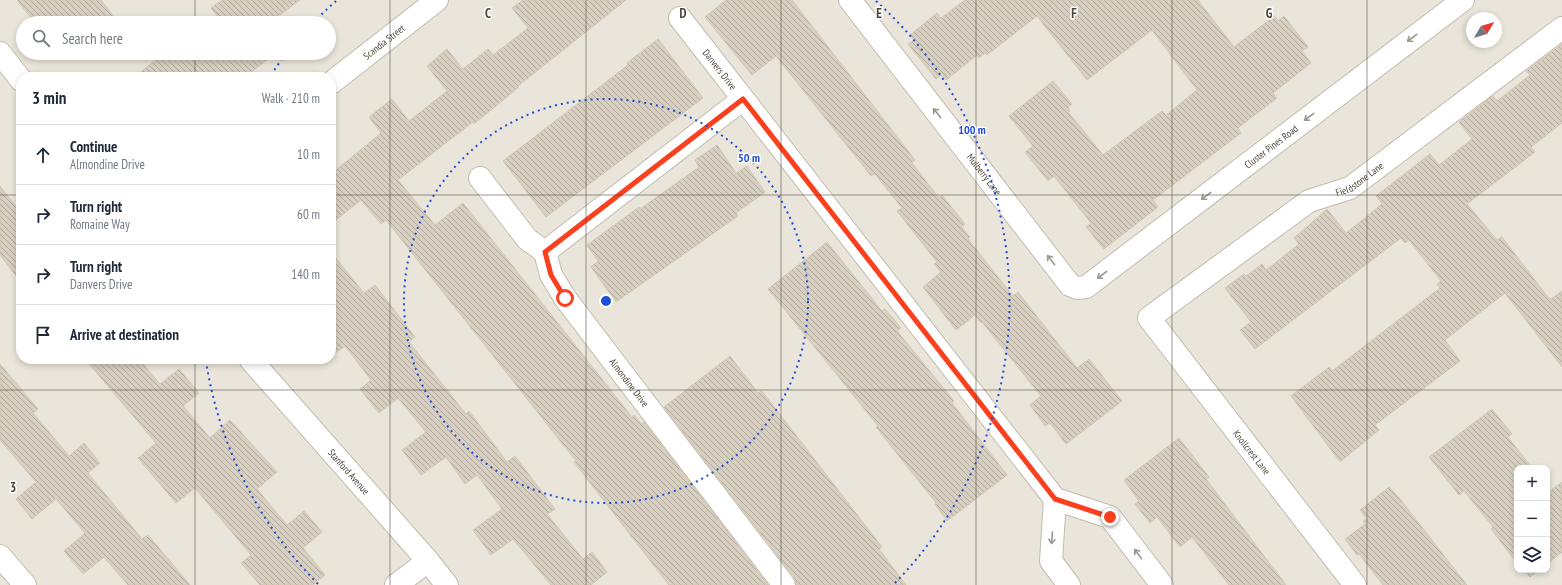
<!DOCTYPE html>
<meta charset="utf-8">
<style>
body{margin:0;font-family:"PT Sans Narrow",sans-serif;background:#f6f6f7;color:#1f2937}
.controls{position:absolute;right:12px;bottom:12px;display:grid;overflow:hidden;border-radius:8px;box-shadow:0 2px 6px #0003}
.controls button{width:36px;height:36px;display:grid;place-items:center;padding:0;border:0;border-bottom:1px solid #e0e1e3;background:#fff;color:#1f2937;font:20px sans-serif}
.compass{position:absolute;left:1466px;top:12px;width:36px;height:36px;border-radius:50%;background:#fff;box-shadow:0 2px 6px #0003;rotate:52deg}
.stop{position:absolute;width:12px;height:12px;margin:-9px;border:3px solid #fc3f1d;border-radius:50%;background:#fff}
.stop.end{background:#fc3f1d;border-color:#fff;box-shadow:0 1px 4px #0008}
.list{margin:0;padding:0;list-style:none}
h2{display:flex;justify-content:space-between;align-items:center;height:52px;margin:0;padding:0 16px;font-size:17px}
h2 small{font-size:13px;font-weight:400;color:#747a83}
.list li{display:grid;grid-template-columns:26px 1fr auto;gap:12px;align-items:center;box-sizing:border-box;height:60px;padding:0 16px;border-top:1px solid #e0e1e3}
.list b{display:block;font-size:15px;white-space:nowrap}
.list p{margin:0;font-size:13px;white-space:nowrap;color:#747a83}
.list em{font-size:13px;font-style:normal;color:#747a83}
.icon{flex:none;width:22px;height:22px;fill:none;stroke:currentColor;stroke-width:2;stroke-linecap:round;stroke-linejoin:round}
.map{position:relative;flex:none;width:1562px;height:585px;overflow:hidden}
.search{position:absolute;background:#fff;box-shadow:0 2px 6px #0003;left:16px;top:16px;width:320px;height:44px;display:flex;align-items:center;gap:10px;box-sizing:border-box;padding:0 14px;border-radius:22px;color:#747a83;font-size:15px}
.panel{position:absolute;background:#fff;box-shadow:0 2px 6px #0003;left:16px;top:72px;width:320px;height:292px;border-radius:16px}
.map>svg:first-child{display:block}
.residential{fill:#eae5da;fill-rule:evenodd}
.building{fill:url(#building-back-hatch);stroke:#d3c7b4}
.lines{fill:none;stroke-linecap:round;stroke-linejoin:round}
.minor-casing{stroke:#c2bbae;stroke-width:24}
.minor{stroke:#fff;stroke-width:22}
.oneway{stroke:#9c9892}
.route{stroke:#fc3f1d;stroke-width:5}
.grid{fill:none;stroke:#4b4439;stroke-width:1;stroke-opacity:0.55}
.ring{fill:none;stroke:#1d4ed8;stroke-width:2;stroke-dasharray:2 4}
.labels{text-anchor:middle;stroke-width:3;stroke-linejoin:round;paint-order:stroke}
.street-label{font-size:10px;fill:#4b4439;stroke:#fff}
.grid-label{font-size:13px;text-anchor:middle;font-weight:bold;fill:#4b4439;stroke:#fff;stroke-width:3;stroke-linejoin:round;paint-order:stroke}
.centre{fill:#1d4ed8;stroke:#fff;stroke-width:2}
.ring-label{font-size:12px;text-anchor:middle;font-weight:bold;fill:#1d4ed8;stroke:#fff;stroke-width:3;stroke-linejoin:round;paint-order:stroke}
</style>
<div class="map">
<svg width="1562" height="585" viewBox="0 0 1562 585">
<defs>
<pattern id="building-back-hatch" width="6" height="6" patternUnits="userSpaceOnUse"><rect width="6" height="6" fill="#d8cfc1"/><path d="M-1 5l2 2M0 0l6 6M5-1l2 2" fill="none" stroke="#b1aa9e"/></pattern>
</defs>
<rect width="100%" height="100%" fill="#f6f3ec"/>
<!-- residential -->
<path class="residential" d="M0,0H1562V585H0ZM1472,18H1496V42H1472ZM23,23H329V53H23ZM21,77H331V359H21ZM1517,468H1547V570H1517Z"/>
<!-- building -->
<path class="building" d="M17,0H101L119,23H35Z
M222,0H300L269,23H222L211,8Z
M523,0H626L518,86L519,87L474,124L473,122L398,180L435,225L463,203L632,417L634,415L641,424L644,422L768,585H669L574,462L576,461L386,220L381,224L361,200L331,224V174L381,133L369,117L392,99L409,121L447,91L427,66L447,49L463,69L488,49L493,55L528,28L512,8Z
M726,0H792L915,160L912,163L939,198L942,195L965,224L961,227L970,237L968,239L1013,296L1018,292L1077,368L1089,359L1122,401L1066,444L1050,423L1045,426L1030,405L1041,396L982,322L981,323L975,315L956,330L923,287L941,272L934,264L937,262L897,211L902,208L875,174L871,176L776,56L752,75L705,17Z
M965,0H1198L1234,47L1274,16L1278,21L1284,16L1308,47L1302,51L1311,63L1273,93L1277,98L1238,128L1241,133L1153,200L1158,207L1104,249L1086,227L1091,223L1054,176L1048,181L1025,152L1033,146L1009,116L1053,81L1072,104L1068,107L1070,111L1068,112L1103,155L1162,111L1166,115L1197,90L1152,30L1087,80L1037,16L987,55L985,53L979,58L977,55L946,80L941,75L936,79L908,44L914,40L910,35L937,13L941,18Z
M658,39L703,98L546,217L503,161L628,65L627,63Z
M1562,44V123L1531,147L1535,152L1467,204L1497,240L1502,237L1547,296L1551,299L1562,291V367L1505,293L1445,340L1460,361L1375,425L1379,430L1340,462L1291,396L1329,367L1332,371L1440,288L1437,284L1441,281L1409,240L1405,243L1401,238L1255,349L1240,330L1251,322L1225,288L1244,274L1246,276L1262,264L1266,270L1299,244L1294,238L1327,209L1346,233L1382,204L1376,196L1430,154L1439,165L1472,139L1459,122L1493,96L1497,101L1530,75L1526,71Z
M165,53H276L245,77H134Z
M717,145L736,173L747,166L765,192L736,213L738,216L616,302L591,267L598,261L587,245L639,207L640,209L699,167L695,160Z
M0,186L21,213V282L0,255Z
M827,242L882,311L885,309L901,328L897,331L954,401L952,403L1007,475L947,521L935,504L936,503L876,427L878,426L768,289Z
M331,252L364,293L375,285L415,337L409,342L466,414L469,411L507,462L515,456L555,509L547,514L583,559L592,552L607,572L591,585H551L513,539L491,555L473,530L502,509L477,475L465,484L446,457L421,475L402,450L426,432L398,398L379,413L360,389L371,380L345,346L331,356Z
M730,356L758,393L762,391L882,547L879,549L906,585H796L794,577L664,407Z
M85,359H139L160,384L179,369L199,393L183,406L210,438L230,420L277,472L257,489L287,525L304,511L322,532L303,548L325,575L313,585H260L241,563L251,555L195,488L176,503L138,458L156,443Z
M0,364L38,409L33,413L69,456L84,443L100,463L88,473L142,539L148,535L190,585H128L104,557L83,574L64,551L85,533L56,499L32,519L16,499L36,482L0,440Z
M1492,409L1512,434L1508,437L1532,468H1517V563L1491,529L1493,527L1464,491L1459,495L1429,457Z
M1179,438L1209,477L1206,479L1286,585H1229L1192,537L1180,547L1157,517L1150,523L1135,504L1139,501L1124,480Z
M1562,482V552L1547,564V488L1550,491Z
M1389,487L1400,499L1467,585H1383L1359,554L1357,555L1345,539L1365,524L1363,521L1367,519L1360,510Z
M1524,570H1539L1530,577Z"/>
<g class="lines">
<!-- minor casing -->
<g class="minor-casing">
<g id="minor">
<path id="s1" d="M850,0L1070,285L1077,288L1086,287L1463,0"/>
<path id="s2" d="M680,18L1055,499L1110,517L1162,585"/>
<path d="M0,53L21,80"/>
<path id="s3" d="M331,83L437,0"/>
<path id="s4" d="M480,178L527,239L545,252L551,275L565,298L784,585"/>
<path d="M545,252L743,99"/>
<path id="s5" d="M250,359L428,561L447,585"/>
<path d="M1055,499L1051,561L1069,585"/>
<path d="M0,556L25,585"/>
<path d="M396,585L428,561"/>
<path id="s6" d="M1355,585L1149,318L1309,201L1350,188L1562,28"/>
</g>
</g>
<!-- minor -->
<use href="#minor" class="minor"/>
</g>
<!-- one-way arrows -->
<defs><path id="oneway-shaft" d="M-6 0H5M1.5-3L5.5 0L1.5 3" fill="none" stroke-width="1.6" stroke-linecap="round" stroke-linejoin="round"/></defs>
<g class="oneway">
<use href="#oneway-shaft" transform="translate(1412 38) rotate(143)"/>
<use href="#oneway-shaft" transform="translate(937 113) rotate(-128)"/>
<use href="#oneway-shaft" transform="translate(1309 117) rotate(143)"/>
<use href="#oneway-shaft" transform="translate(1206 196) rotate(143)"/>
<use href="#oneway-shaft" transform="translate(1051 260) rotate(-128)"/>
<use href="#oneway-shaft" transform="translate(1102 275) rotate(143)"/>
<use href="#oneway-shaft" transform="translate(1052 538) rotate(94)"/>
<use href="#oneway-shaft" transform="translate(1138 554) rotate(-127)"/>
</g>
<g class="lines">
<!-- route -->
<path class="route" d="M565,298L551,275L545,252L743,99L1055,499L1110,517"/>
</g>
<!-- grid -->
<path class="grid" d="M195,0V23M390,0V585M586,0V585M781,0V585M976,0V585M1172,0V585M1367,0V585M195,53V77M0,195H21M331,195H1562M195,359V585M0,390H1562"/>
<!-- distance rings -->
<g class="ring">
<circle cx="606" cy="301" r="202"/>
<path d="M318 584A404 404 0 0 1 206 361M271 75A404 404 0 0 1 285 55M313 23A404 404 0 0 1 336 1M876 1A404 404 0 0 1 894 584"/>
</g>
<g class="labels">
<!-- street labels -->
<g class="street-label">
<text dy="4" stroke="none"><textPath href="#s3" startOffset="67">Scandia Street</textPath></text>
<text dy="4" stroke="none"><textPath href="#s2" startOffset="65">Danvers Drive</textPath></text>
<text dy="4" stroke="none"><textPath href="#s1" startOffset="609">Cluster Pines Road</textPath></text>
<text dy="4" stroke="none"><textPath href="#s1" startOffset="220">Mulberry Lane</textPath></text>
<text dy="4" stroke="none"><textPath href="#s6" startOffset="591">Fieldstone Lane</textPath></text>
<text dy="4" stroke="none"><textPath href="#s4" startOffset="256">Almondine Drive</textPath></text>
<text transform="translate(1252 452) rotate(52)" y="4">Knollcrest Lane</text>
<text dy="4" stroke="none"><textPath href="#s5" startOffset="150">Stanford Avenue</textPath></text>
</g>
</g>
<g class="grid-label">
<text x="488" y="18">C</text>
<text x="683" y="18">D</text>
<text x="879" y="18">E</text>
<text x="1074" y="18">F</text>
<text x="1269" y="18">G</text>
<text x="13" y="492">3</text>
</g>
<circle cx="606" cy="301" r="6" class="centre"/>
<g class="ring-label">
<text x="972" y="134">100 m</text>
<text x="749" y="162">50 m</text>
</g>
</svg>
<div class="controls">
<button>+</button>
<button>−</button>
<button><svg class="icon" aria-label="layers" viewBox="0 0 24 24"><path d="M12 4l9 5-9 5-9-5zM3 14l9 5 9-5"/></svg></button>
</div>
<svg class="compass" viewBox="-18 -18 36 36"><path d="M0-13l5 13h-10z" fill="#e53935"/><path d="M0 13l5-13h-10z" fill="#747a83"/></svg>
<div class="stop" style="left:565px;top:298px"></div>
<div class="stop end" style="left:1110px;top:517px"></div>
<div class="search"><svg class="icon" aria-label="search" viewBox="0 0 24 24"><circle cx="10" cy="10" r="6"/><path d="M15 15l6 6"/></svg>Search here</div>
<section class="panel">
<h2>3 min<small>Walk · 210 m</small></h2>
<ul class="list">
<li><svg class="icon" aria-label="ahead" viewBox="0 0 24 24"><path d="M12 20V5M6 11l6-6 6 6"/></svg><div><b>Continue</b><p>Almondine Drive</p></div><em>10 m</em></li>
<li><svg class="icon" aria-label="right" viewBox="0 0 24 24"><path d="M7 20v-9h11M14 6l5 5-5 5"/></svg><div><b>Turn right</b><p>Romaine Way</p></div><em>60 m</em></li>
<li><svg class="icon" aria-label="right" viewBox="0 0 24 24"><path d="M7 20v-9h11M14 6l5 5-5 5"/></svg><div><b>Turn right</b><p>Danvers Drive</p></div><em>140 m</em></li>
<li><svg class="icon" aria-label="arrive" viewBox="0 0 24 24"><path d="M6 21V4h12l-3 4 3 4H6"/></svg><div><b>Arrive at destination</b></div></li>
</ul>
</section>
</div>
